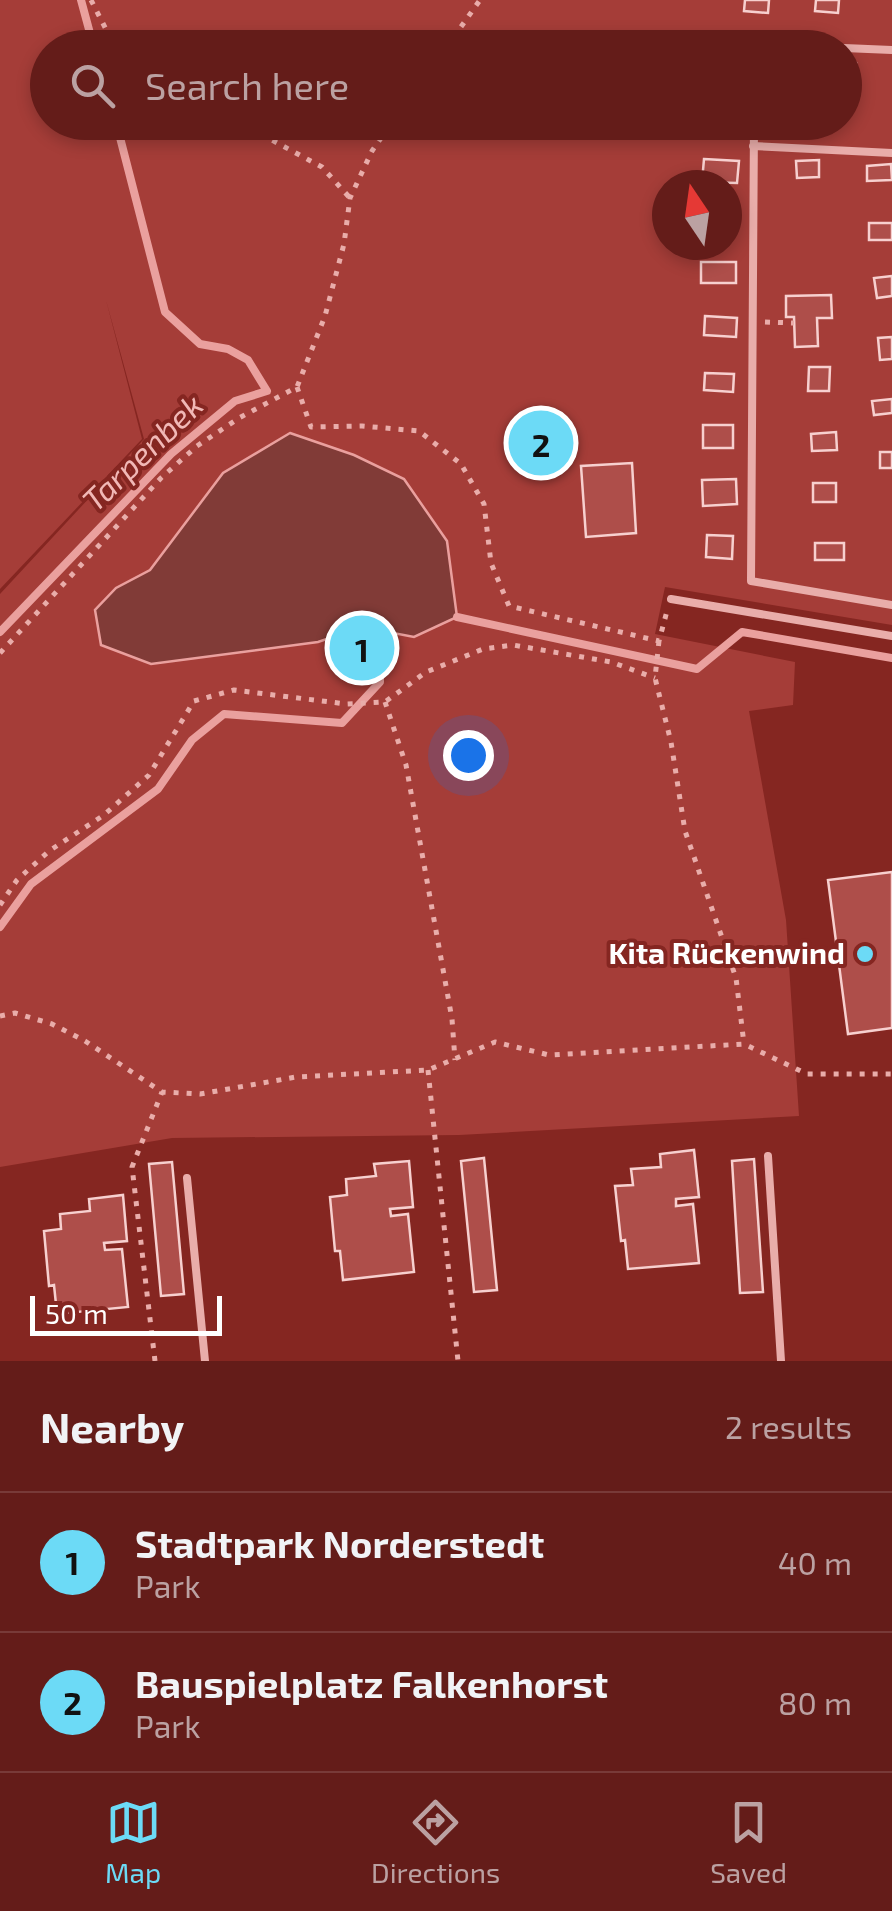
<!DOCTYPE html>
<meta charset="utf-8">
<style>
body{margin:0;font-family:"Exo 2",sans-serif;background:#6c2926;color:#f1f3f6}
.compass{position:absolute;left:652px;top:170px;width:90px;height:90px;border-radius:50%;background:#641c19;box-shadow:0 5px 15px #0003;rotate:347deg}
.scale{position:absolute;left:30px;bottom:25px;width:192px;box-sizing:border-box;padding-left:10px;border:5px solid #fff;border-top:0;font-size:28px;line-height:35px;white-space:nowrap;color:#fff;-webkit-text-stroke:8px #852621;paint-order:stroke}
.you{position:absolute;left:468px;top:755px;width:35px;height:35px;margin:-25px;border:8px solid #fff;border-radius:50%;background:#1a73e8;box-shadow:0 0 0 15px #1a73e833}
.badge{display:grid;place-items:center;width:65px;height:65px;border-radius:50%;background:#6cdaf6;color:#111;font-size:32px;font-weight:700}
.pin{position:absolute;translate:-50% -50%;border:5px solid #fff;box-shadow:0 2px 10px #0006}
.list{margin:0;padding:0;list-style:none}
h2{display:flex;justify-content:space-between;align-items:center;height:130px;margin:0;padding:0 40px;font-size:42px}
h2 small{font-size:32px;font-weight:400;color:#bba1a2}
.list li{display:grid;grid-template-columns:65px 1fr auto;gap:30px;align-items:center;box-sizing:border-box;height:140px;padding:0 40px;border-top:2px solid #783a38}
.list b{display:block;font-size:38px;white-space:nowrap}
.list p{margin:0;font-size:32px;white-space:nowrap;color:#bba1a2}
.list em{font-size:32px;font-style:normal;color:#bba1a2}
.icon{flex:none;width:55px;height:55px;fill:none;stroke:currentColor;stroke-width:2;stroke-linecap:round;stroke-linejoin:round}
.map{position:relative;flex:none;width:892px;height:1361px;overflow:hidden}
.search{position:absolute;background:#641c19;box-shadow:0 5px 15px #0003;left:30px;right:30px;top:30px;height:110px;display:flex;align-items:center;gap:25px;box-sizing:border-box;padding:0 35px;border-radius:55px;color:#bba1a2;font-size:38px}
.sheet{height:410px;background:#641c19}
nav{display:flex;justify-content:space-around;align-items:center;box-sizing:border-box;height:140px;border-top:2px solid #783a38;background:#641c19;font-size:28px;color:#bba1a2}
nav a{display:grid;justify-items:center;gap:5px}
nav .on{color:#6cdaf6}
.map>svg:first-child{display:block}
.green{fill:#a53d38;fill-rule:evenodd}
.water{fill:#813b37;stroke:#eaa09e;stroke-width:2.5}
.lines{fill:none;stroke-linecap:round;stroke-linejoin:round}
.stream{stroke:#eaa09e;stroke-width:8}
.building{fill:#ae4e4a;stroke:#f7d0cf;stroke-width:2.5}
.path{stroke:#e9adaa;stroke-width:5;stroke-dasharray:5 8;stroke-linecap:butt}
.service{stroke:#e9adaa;stroke-width:8}
.poi-dot{fill:#6cdaf6;stroke:#852621;stroke-width:4}
.labels{text-anchor:middle;stroke-width:8;stroke-linejoin:round;paint-order:stroke}
.poi-label{font-size:30px;font-weight:bold;fill:#fff;stroke:#852621;text-anchor:end}
.water-label{font-size:32px;font-style:italic;fill:#f1b8b6;stroke:#852621}
</style>
<div class="map">
<svg width="892" height="1361" viewBox="0 0 892 1361">
<rect width="100%" height="100%" fill="#852621"/>
<!-- green -->
<path class="green" d="M0,0H892V625L665,587L655,634L795,662L793,705L749,711L786,920L799,1116L459,1135L172,1138L0,1167V594L144,439L106,300L142,439L0,589ZM48,48H844V122H48ZM667,185H727V245H667Z"/>
<!-- water -->
<path class="water" d="M290,433L354,455L404,479L447,541L457,617L414,637L362,627L318,642L151,664L101,645L95,610L116,588L150,570L223,473Z"/>
<g class="lines">
<!-- stream -->
<path class="stream" d="M81,0L94,48
M457,617L697,669L742,632L892,658
M0,632L171,454L235,401L267,391L248,360L228,349L200,344L165,312L116,122
M0,927L31,884L158,789L192,740L224,714L342,723L380,682V630"/>
</g>
<!-- building -->
<path class="building" d="M745,0H769L768,13L744,11Z
M816,0H839L838,13L815,11Z
M844,61L856,63L854,79L844,78Z
M705,122H738V132H705Z
M704,159L739,161L737,183L702,182Z
M819,160V177L797,178L796,161Z
M891,164L892,180L867,181V166Z
M727,211H734L733,232H727Z
M869,223H892V240H869Z
M701,262H736V283H701Z
M892,276V296L877,298L874,278Z
M831,295L832,318H817L818,346L795,347L794,317H786V296Z
M705,316L737,318L736,337L704,335Z
M892,337V359L880,360L878,338Z
M809,367H830L829,391H808Z
M705,373L734,374L733,392L704,390Z
M892,399V413L874,415L872,401Z
M703,425H733V448H703Z
M836,432L837,450L812,451L811,434Z
M880,452H892V468H880Z
M632,463L636,533L586,537L581,466Z
M736,479L737,504L703,506L702,480Z
M813,483H836V502H813Z
M707,535L733,536L732,559L706,557Z
M815,543H844V560H815Z
M892,872V1028L848,1034L828,880Z
M694,1150L699,1197L676,1199V1206L693,1204L699,1263L628,1269L625,1240L621,1241L615,1186L633,1185L631,1169L661,1167L660,1154Z
M484,1158L497,1290L474,1292L461,1161Z
M754,1159L763,1292L740,1293L732,1161Z
M409,1161L413,1207L390,1209L391,1216L408,1214L414,1272L343,1280L340,1251H335L330,1197L347,1195L346,1179L376,1176L374,1164Z
M172,1162L184,1294L161,1296L149,1164Z
M123,1195L127,1241L104,1243L105,1250L122,1249L128,1307L57,1314L54,1285L49,1286L44,1231L61,1229L60,1214L90,1211L89,1199Z"/>
<g class="lines">
<!-- path -->
<path class="path" d="M91,0L113,43L120,48
M446,48L480,0
M238,122L322,167L350,198
M765,322L794,323
M297,387L311,427L362,426L419,431L461,464L484,504L491,563L509,606L659,641L667,611
M659,641L655,678L671,742L685,831L736,978L744,1044
M0,653L161,478L197,446L239,418L297,387L325,316L344,244L350,198L372,151L392,122
M385,702L406,765L452,1019L455,1060
M0,905L17,880L49,851L104,815L149,775L194,701L234,690L346,704L385,702L426,672L483,649L513,645L611,662L655,678
M0,1016L15,1013L52,1024L85,1041L162,1092L200,1094L296,1077L428,1070L495,1042L549,1055L744,1044L807,1074H892
M428,1070L458,1361
M155,1361L132,1167L162,1092"/>
<!-- service -->
<path class="service" d="M666,38L841,48
M844,48L892,50
M754,122L751,581L892,605
M753,146L892,153
M671,599L892,636
M768,1156L781,1361
M187,1178L205,1361"/>
</g>
<!-- markers -->
<circle class="poi-dot" cx="865" cy="954" r="10"/>
<g class="labels">
<!-- poi labels -->
<g class="poi-label">
<text x="845" y="964">Kita Rückenwind</text>
</g>
<!-- water labels -->
<g class="water-label">
<text transform="translate(143 453) rotate(-44)" y="11">Tarpenbek</text>
</g>
</g>
</svg>
<svg class="compass" viewBox="-18 -18 36 36"><path d="M0-13l5 13h-10z" fill="#e53935"/><path d="M0 13l5-13h-10z" fill="#bba1a2"/></svg>
<div class="scale">50 m</div>
<div class="you"></div>
<div class="pin badge" style="left:362px;top:648px">1</div>
<div class="pin badge" style="left:541px;top:443px">2</div>
<div class="search"><svg class="icon" aria-label="search" viewBox="0 0 24 24"><circle cx="10" cy="10" r="6"/><path d="M15 15l6 6"/></svg>Search here</div>
</div>
<section class="sheet">
<h2>Nearby<small>2 results</small></h2>
<ul class="list">
<li><span class="badge">1</span><div><b>Stadtpark Norderstedt</b><p>Park</p></div><em>40 m</em></li>
<li><span class="badge">2</span><div><b>Bauspielplatz Falkenhorst</b><p>Park</p></div><em>80 m</em></li>
</ul>
</section>
<nav>
<a class="on"><svg class="icon" aria-label="map" viewBox="0 0 24 24"><path d="M3 6l6-2 6 2 6-2v14l-6 2-6-2-6 2zM9 4v14M15 6v14"/></svg>Map</a>
<a><svg class="icon" aria-label="directions" viewBox="0 0 24 24"><path d="M12 3l9 9-9 9-9-9zM9 14v-3h6M13 9l2 2-2 2"/></svg>Directions</a>
<a><svg class="icon" aria-label="saved" viewBox="0 0 24 24"><path d="M7 4h10v16l-5-4-5 4z"/></svg>Saved</a>
</nav>
